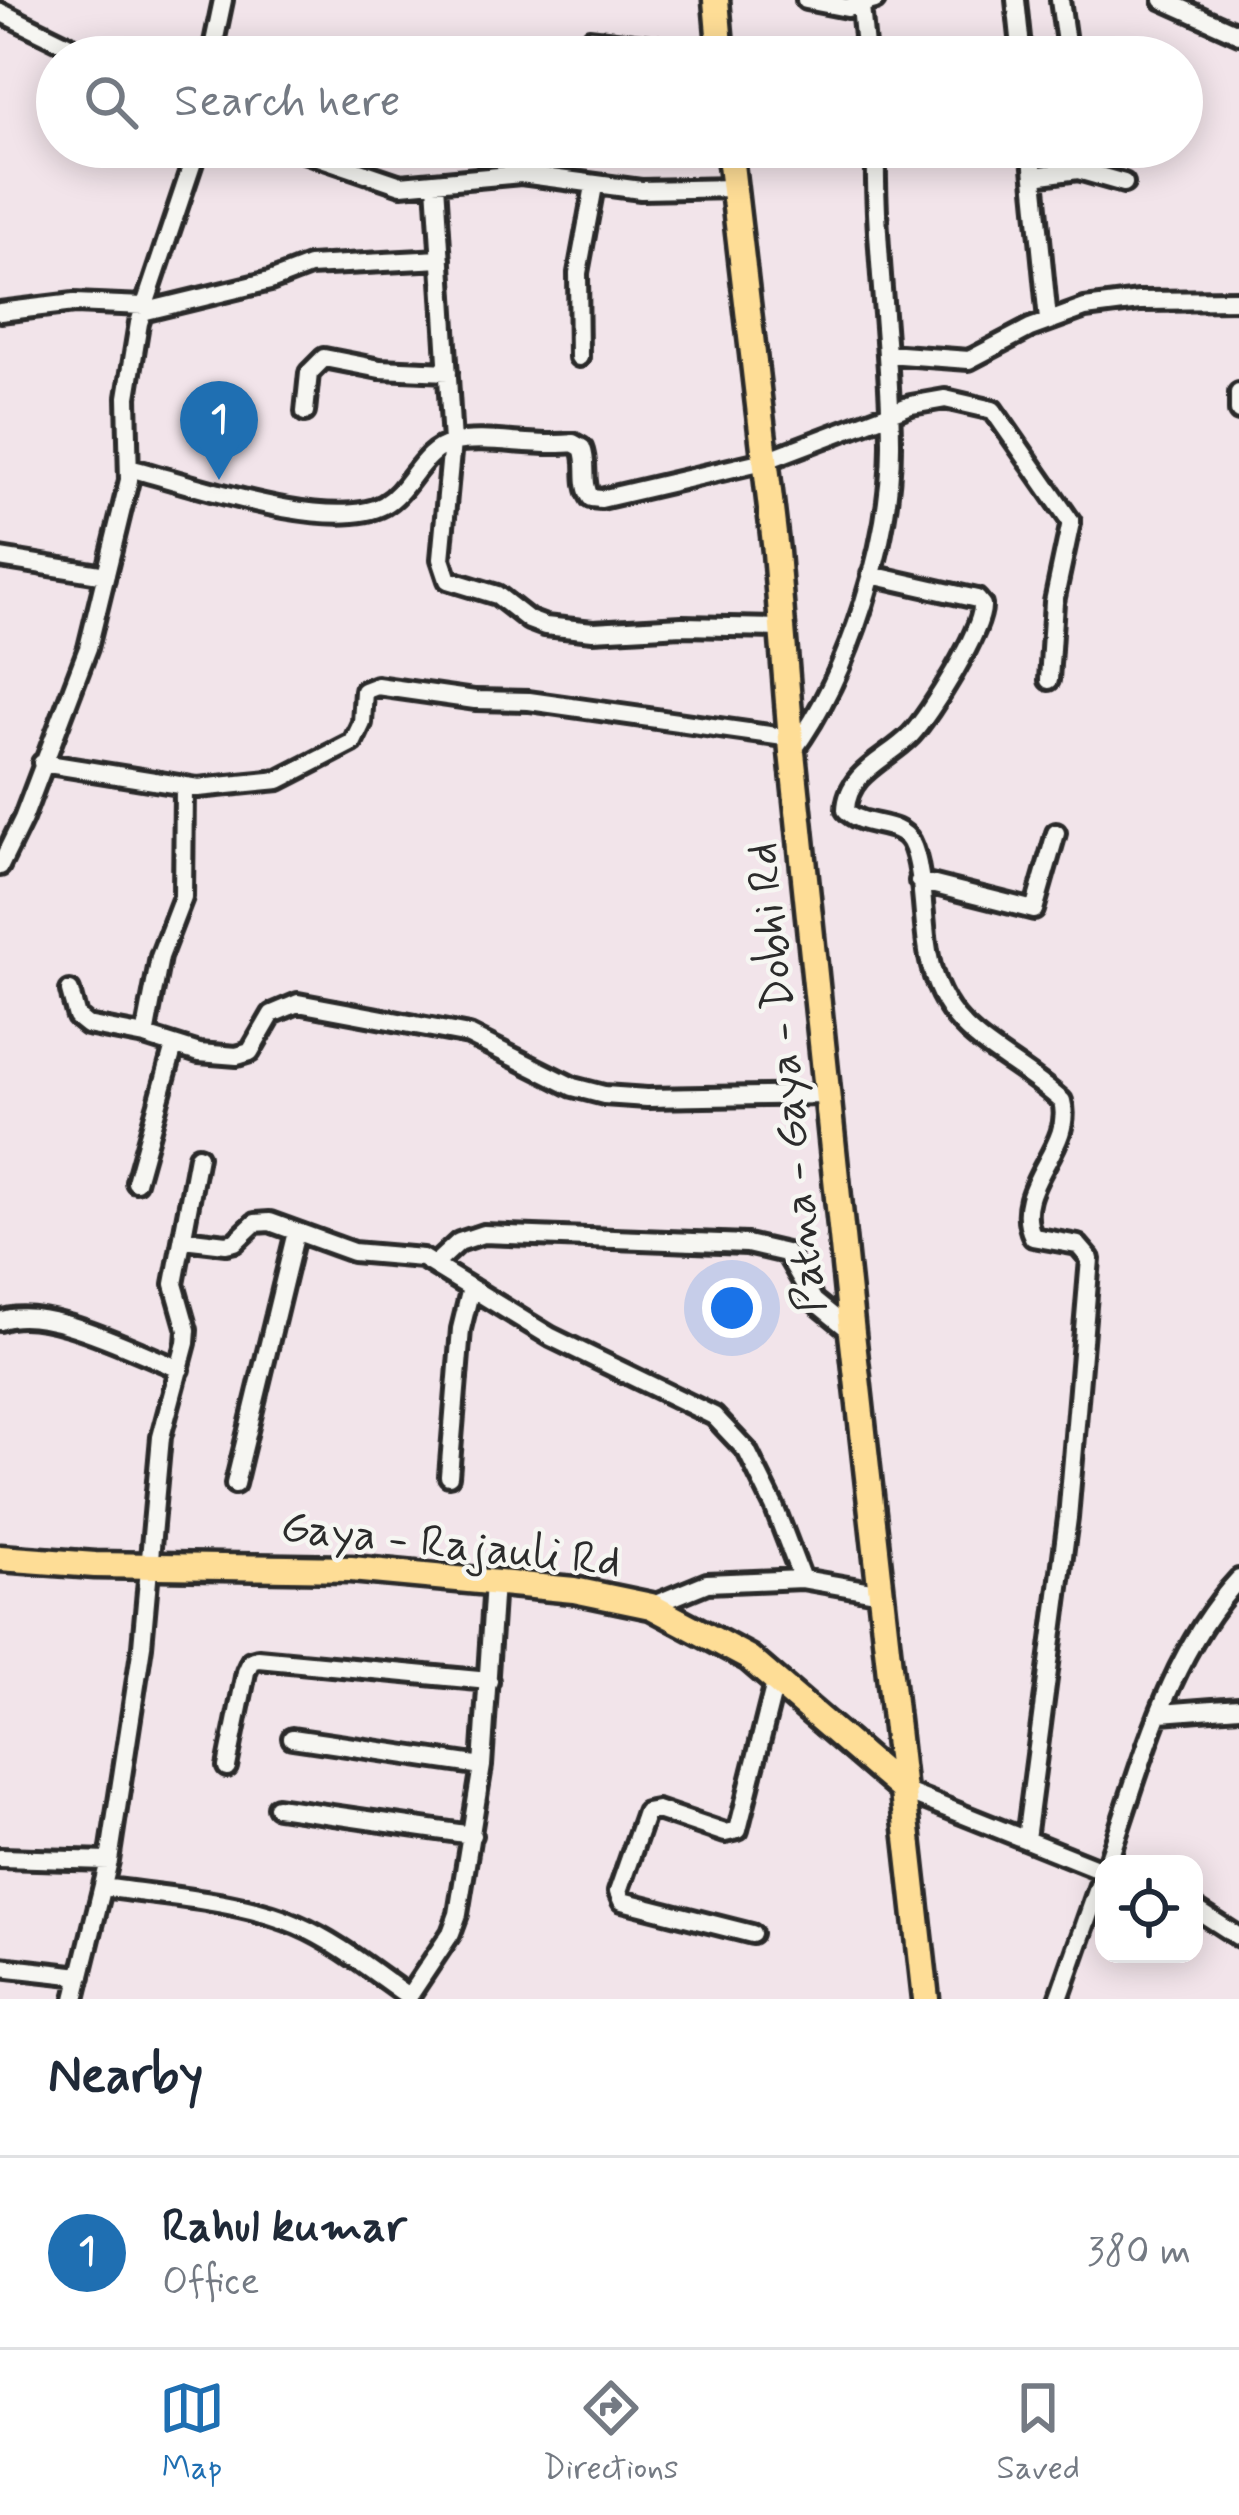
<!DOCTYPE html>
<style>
body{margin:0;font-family:Mynerve,sans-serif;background:#f2f2f3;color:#1f2937}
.controls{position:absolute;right:36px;bottom:36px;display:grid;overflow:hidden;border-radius:24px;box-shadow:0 6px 30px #0003}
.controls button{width:108px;height:108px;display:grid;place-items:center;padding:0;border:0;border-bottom:3px solid #e0e1e3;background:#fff;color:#1f2937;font:60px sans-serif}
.you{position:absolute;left:732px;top:1308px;width:42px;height:42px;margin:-30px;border:9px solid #fff;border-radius:50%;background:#1a73e8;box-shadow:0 0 0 18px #1a73e833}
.badge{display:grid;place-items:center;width:78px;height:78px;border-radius:50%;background:#1f6fb2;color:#fff;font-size:39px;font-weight:700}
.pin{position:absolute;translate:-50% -99px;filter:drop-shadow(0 3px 6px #0008)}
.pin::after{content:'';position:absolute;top:63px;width:42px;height:36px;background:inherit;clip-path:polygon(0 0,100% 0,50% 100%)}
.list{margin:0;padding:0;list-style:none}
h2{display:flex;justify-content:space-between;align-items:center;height:156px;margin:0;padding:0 48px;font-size:51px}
h2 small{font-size:39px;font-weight:400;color:#747a83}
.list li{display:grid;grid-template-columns:78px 1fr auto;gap:36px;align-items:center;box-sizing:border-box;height:192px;padding:0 48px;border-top:3px solid #e0e1e3}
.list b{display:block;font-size:45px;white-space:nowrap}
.list p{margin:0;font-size:39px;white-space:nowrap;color:#747a83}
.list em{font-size:39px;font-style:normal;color:#747a83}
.icon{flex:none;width:66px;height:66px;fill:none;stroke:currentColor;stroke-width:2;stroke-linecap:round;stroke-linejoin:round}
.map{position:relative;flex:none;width:1239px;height:1999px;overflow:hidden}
.search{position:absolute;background:#fff;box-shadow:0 6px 30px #0003;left:36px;right:36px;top:36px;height:132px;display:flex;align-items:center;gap:30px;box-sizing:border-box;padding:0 42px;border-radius:66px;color:#747a83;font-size:45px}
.sheet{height:348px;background:#fff}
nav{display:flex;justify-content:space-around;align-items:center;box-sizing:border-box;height:168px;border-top:3px solid #e0e1e3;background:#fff;font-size:33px;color:#747a83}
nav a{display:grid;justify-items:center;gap:6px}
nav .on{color:#1f6fb2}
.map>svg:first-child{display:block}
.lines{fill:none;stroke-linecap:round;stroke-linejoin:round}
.lane-casing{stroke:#2b2b2b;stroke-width:16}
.street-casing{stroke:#2b2b2b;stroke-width:26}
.primary-casing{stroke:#2b2b2b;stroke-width:33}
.lane{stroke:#f6f6f2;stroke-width:8}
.street{stroke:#f6f6f2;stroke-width:16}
.primary{stroke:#fedd96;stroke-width:24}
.labels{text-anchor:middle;stroke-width:9;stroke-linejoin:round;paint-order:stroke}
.street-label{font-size:45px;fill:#2b2b2b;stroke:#f6f6f2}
</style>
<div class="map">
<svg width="1239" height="1999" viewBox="0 0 1239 1999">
<rect width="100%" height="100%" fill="#f2e4ea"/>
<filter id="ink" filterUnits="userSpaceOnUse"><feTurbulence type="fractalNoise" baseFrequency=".00833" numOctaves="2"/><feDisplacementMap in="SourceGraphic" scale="24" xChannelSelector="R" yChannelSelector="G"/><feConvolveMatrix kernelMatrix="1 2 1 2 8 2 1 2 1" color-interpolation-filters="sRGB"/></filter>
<g filter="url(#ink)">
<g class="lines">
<!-- lane casing -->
<g class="lane-casing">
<path id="lane" d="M589,34L713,48"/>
</g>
<!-- street casing -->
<g class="street-casing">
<path id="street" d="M806,0L847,8L875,0
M1016,0L1022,57
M1060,0L1068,57
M1163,0L1239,34
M861,6L866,57
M0,12L92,57
M211,57L223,0
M289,147L401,185L521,174L641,190L733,188
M1031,147L1048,320
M1034,176L1078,170L1124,183
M436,183L452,442L441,559L448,580L497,595L529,620L545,626L593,631L682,626L783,628
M0,312L74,303L144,306
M142,312L270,281L309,266L441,259
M887,354L969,360L1030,328L1085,308L1139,301L1239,300
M579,357L578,273L594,186
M1239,393V411
M305,412L309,373L324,358L380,369L448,372
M129,468C188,483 331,534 384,505C411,490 420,451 452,443C484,435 536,448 573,443L582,448C589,464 581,483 591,498L601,499L764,461L911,405L945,399L993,410L1071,522L1054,602L1049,680
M0,558L106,575
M871,575L977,599L982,605C984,629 929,716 911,735C888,759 847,772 846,810C863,829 898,819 911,842C923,865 923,918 927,944C938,1037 1001,1046 1062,1101C1075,1148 1009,1188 1033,1237L1078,1245L1090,1259L1068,1518L1026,1839
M792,752C850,673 892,538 891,441C890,342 874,245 876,147
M42,763L198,788L279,780L353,742L362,723L364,691L377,686L475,700L529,701L791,738
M0,866L23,819L88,648L129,480L127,397L139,323L198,147
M919,881L1034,910L1056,833
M70,991L77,1017L87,1025L145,1036L199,1053L237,1056L250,1052L272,1014L298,1003L469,1035L573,1087L604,1095L647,1098L828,1095
M145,1036L160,957L183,897L184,787
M136,1182L174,1046
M183,1239L226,1244L235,1242L255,1223L270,1222L353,1252L422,1258L551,1337L714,1416L747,1451L774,1506L802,1579L882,1593
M434,1265L459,1242L483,1234L747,1244L786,1253L814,1301L852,1332
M0,1321C43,1303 136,1352 180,1369
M449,1476L461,1329L471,1288
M235,1484L296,1232
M651,1606L707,1583L802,1579
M1161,1713L1239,1707
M292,1738L482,1766
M227,1767L246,1672L251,1661L258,1659L489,1681
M904,1791L1104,1871L1059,1999
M277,1807L472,1835
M0,1858L109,1861
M1107,1864C1142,1766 1166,1657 1239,1579
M104,1887C166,1897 239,1900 297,1925C337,1942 372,1971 408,1996
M1194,1908L1239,1937
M752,1934L622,1901L618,1892L646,1812L657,1810L725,1833L738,1830L776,1679
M0,1967L81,1976
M75,1999L109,1861L142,1646L161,1437L186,1343L187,1330L174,1284L198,1156
M407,1999L451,1933L458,1914L482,1766L494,1582"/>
</g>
<!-- primary casing -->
<g class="primary-casing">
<path id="primary" d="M716,0L721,57
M729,147L776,552L792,752L852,1333L926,1999
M0,1558L95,1565L351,1569L574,1590L651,1606L749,1658L904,1791"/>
</g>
<!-- lane -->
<use href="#lane" class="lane"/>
<!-- street -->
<use href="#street" class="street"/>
<!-- primary -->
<use href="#primary" class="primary"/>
</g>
</g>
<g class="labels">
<!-- street labels -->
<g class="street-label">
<text transform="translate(784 1078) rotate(-96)" y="16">Patna - Gaya - Dobhi Rd</text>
<text transform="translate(451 1542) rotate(6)" y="16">Gaya - Rajauli Rd</text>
</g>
</g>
</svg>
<div class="controls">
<button><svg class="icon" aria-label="locate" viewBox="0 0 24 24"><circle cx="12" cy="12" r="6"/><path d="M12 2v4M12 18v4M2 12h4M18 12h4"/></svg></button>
</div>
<div class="you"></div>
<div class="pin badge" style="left:219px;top:480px">1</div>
<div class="search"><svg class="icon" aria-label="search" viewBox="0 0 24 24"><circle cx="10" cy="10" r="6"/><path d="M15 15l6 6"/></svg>Search here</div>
</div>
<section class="sheet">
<h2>Nearby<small></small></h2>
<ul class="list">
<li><span class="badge">1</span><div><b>Rahul kumar</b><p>Office</p></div><em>380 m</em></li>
</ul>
</section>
<nav>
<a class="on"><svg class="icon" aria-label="map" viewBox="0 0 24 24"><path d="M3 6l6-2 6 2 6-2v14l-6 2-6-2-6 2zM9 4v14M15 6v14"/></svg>Map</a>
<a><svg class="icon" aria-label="directions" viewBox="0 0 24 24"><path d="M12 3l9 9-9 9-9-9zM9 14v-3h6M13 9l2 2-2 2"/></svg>Directions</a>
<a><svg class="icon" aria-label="saved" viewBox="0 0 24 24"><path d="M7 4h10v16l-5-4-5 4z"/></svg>Saved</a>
</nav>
